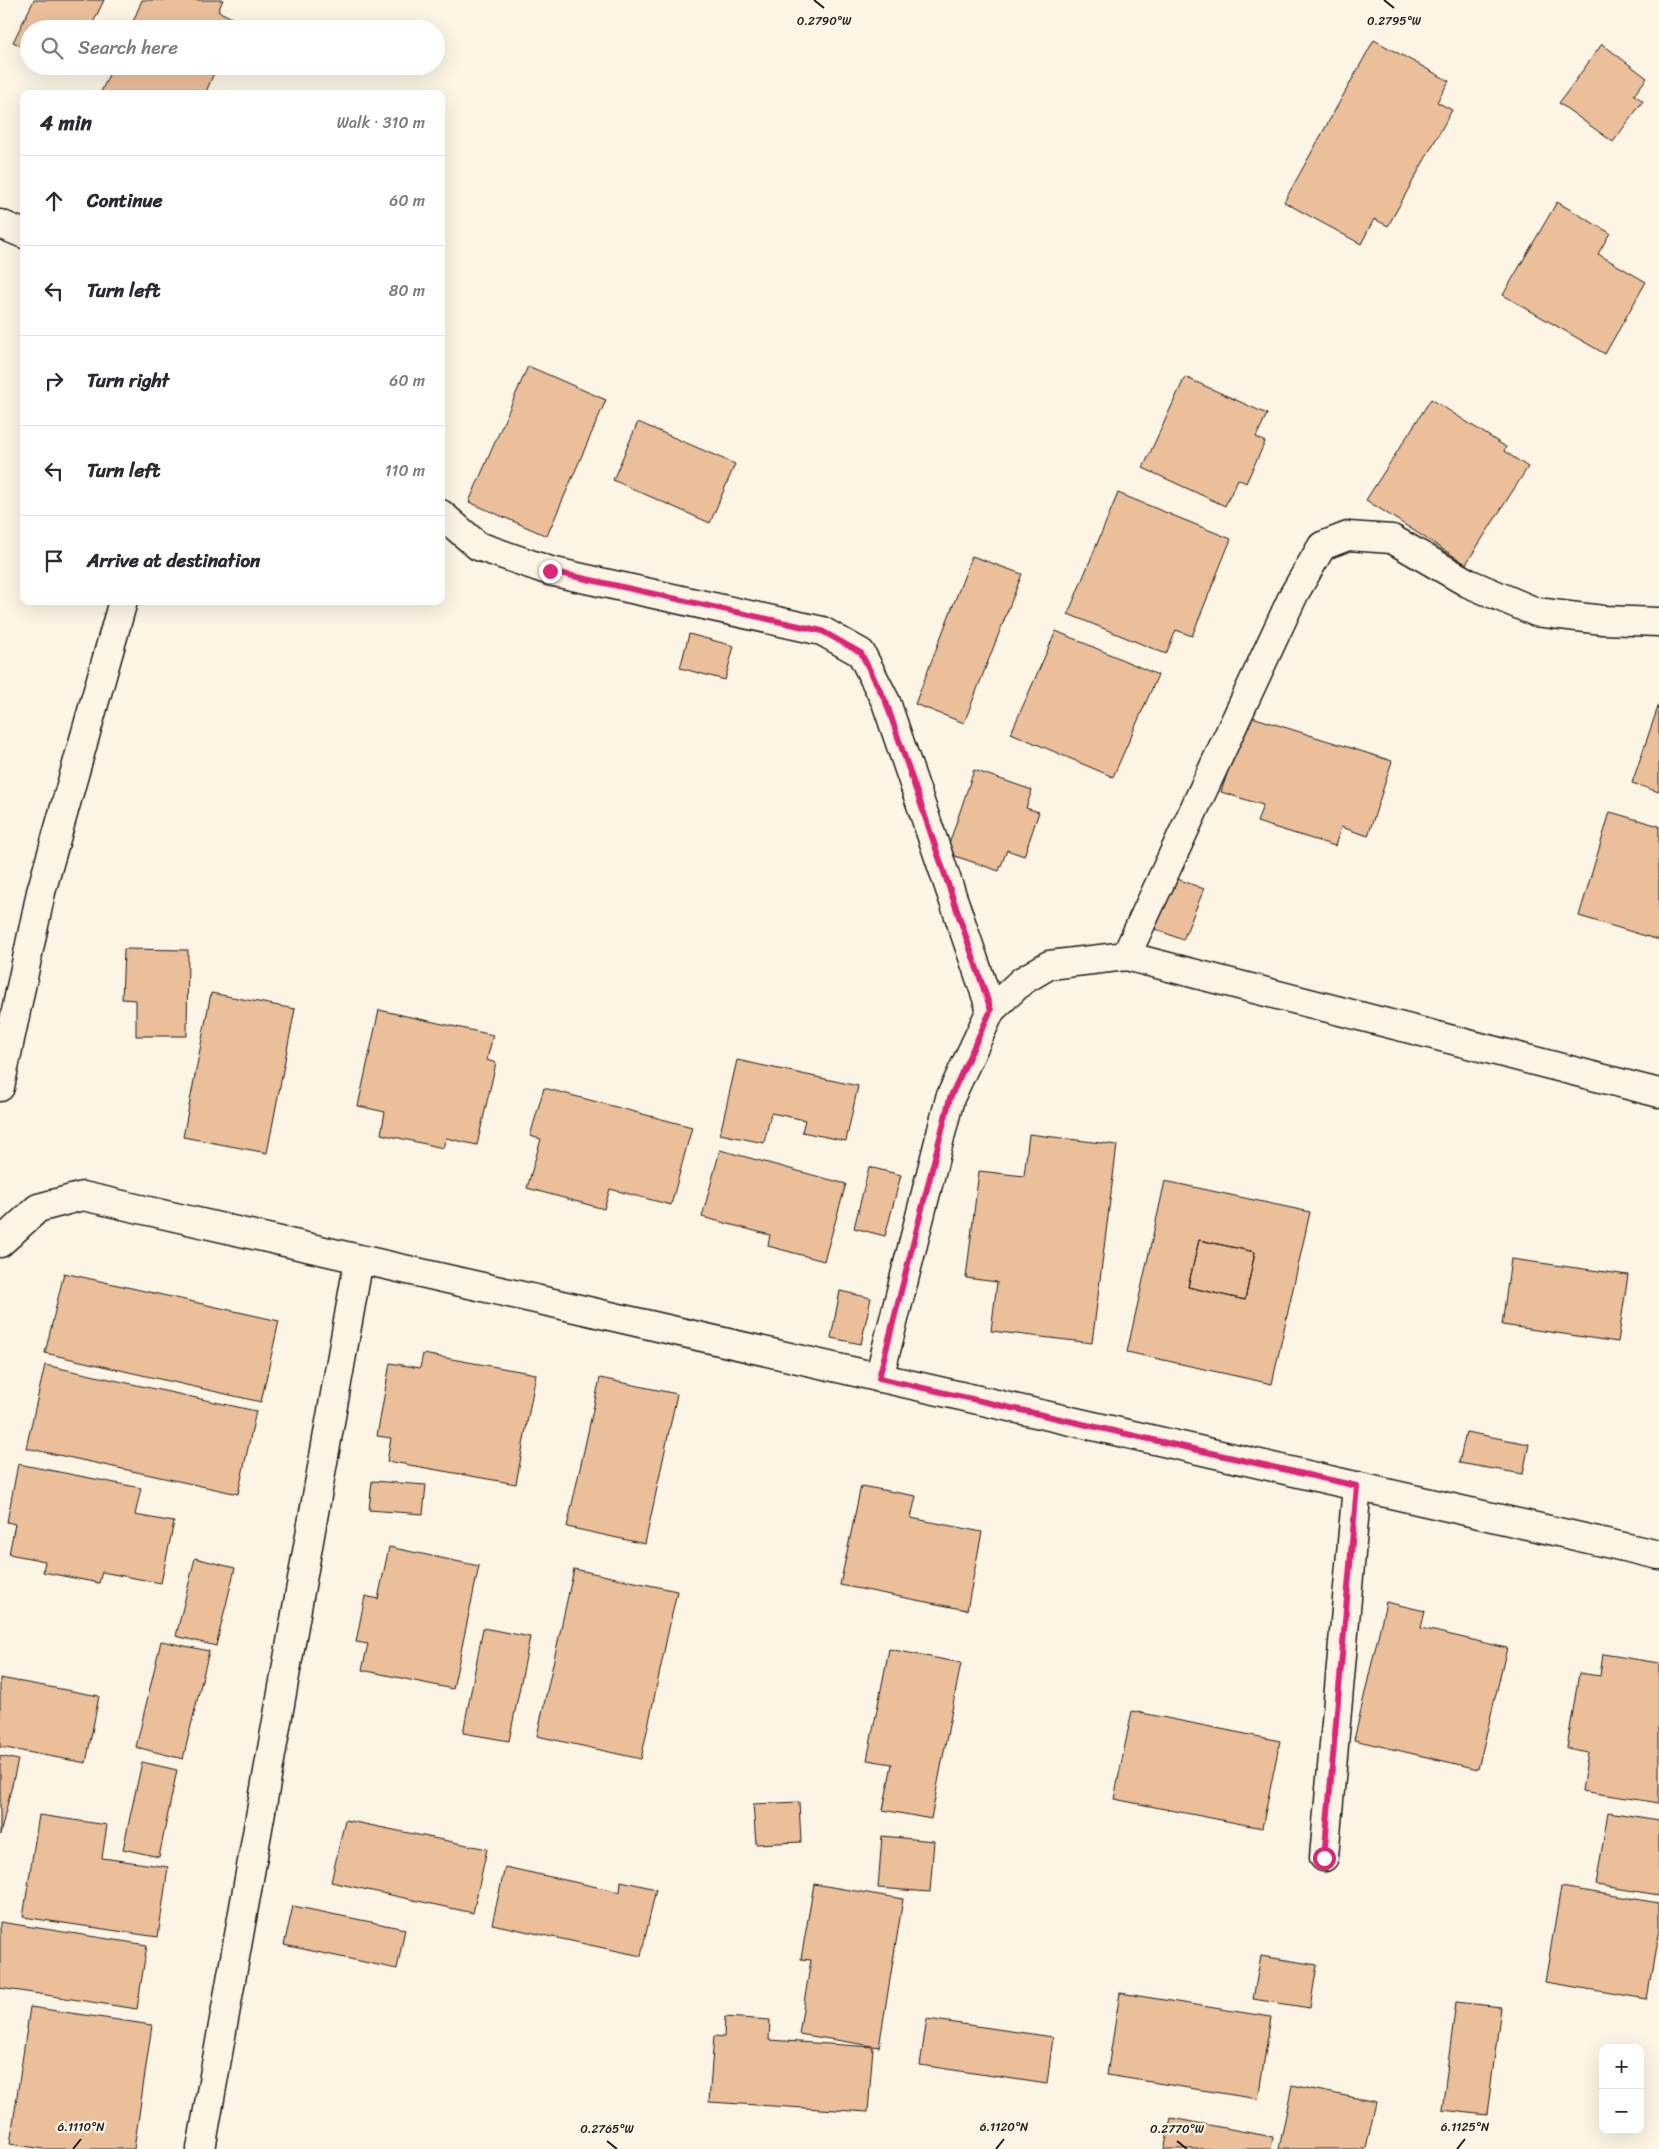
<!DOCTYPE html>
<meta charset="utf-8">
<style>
body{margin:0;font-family:Sriracha,sans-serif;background:#f7f7f7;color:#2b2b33}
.controls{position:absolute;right:15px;bottom:15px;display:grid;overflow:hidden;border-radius:10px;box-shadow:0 5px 20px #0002}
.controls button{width:45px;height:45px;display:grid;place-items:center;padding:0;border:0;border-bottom:1px solid #e1e1e2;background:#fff;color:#2b2b33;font:25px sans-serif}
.stop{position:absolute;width:15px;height:15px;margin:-11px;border:4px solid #db2777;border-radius:50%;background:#fff}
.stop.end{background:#db2777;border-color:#fff;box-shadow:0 1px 5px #0008}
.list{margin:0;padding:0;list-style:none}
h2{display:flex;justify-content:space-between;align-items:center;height:65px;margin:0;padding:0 20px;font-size:21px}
h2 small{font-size:16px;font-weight:400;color:#7c7c81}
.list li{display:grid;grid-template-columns:32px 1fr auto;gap:15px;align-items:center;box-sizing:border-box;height:90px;padding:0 20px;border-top:1px solid #e1e1e2}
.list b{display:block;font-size:19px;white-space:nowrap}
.list em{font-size:16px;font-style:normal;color:#7c7c81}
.icon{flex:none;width:28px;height:28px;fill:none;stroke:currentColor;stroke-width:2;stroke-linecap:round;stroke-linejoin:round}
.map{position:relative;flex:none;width:1659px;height:2149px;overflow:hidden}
.search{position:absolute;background:#fff;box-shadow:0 5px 20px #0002;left:20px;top:20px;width:425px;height:55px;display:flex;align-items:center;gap:12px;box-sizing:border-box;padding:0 18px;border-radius:28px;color:#7c7c81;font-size:19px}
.panel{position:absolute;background:#fff;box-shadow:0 5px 20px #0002;left:20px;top:90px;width:425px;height:515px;border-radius:10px}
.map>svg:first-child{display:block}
.building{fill:#ebbf9a;stroke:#1c1c1c;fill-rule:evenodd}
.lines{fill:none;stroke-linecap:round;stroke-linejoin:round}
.minor-casing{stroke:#1c1c1c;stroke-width:31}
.minor{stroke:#fcf5e5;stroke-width:28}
.route{stroke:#db2777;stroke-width:6}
.ticks{fill:none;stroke:#1c1c1c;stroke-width:2}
.ticks-label{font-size:12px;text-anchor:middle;fill:#1c1c1c;stroke:#fcf5e5;stroke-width:4.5;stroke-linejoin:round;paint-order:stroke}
</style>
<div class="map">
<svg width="1659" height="2149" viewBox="0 0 1659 2149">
<rect width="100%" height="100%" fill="#fcf5e5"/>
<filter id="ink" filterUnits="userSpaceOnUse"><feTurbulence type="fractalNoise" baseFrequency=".02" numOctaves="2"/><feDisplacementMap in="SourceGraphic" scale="10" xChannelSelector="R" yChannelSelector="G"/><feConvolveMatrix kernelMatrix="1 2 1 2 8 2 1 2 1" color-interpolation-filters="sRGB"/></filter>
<g filter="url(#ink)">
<!-- building -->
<path class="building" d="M34,0H104L90,29H29V50L13,42Z
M142,0H223L218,11L238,21L234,29H130Z
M1374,40L1449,81L1437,102L1452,110L1388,226L1374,219L1361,244L1284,202Z
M1602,44L1647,78L1634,95L1643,101L1613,142L1559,103Z
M113,66H217L205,94H100Z
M1557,202L1610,233L1598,254L1646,282L1605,354L1503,295Z
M528,366L606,400L547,536L469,502Z
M1185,377L1267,414L1256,437L1265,442L1246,483L1238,479L1225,506L1143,468Z
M1431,399L1506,447L1504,451L1528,467L1466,564L1366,500Z
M638,422L735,464L710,523L613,480Z
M1118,493L1231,539L1192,636L1176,630L1166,654L1068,614Z
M972,556L1022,574L964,723L915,704Z
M1056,631L1158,675L1113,777L1011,733Z
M689,634L734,646L725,680L680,668Z
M1659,704V792L1632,783Z
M1246,715L1392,761L1368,836L1341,827L1335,846L1257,822L1263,805L1221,792Z
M974,770L1032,790L1026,808L1039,812L1024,856L1007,850L999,871L946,853Z
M1610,812L1659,826V940L1579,916Z
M1175,878L1204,889L1183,940L1155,929Z
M124,949L188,950L187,1036H136V1000L122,999Z
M211,993L295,1009L267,1153L183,1137Z
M379,1010L493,1035L487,1060L496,1063L477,1145L446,1138L443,1148L381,1134L385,1112L358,1106Z
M737,1060L858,1086L846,1141L802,1132L805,1120L771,1113L764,1143L720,1134Z
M544,1088L692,1127L671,1205L610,1189L604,1209L527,1188L541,1139L530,1136Z
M1029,1134L1117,1145L1092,1343L991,1331L997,1282L966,1278L979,1171L1024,1176Z
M720,1150L846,1184L824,1261L768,1246L770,1235L702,1217Z
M869,1167L901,1175L885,1236L854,1228Z
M1165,1181L1310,1212L1272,1384L1127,1352ZM1199,1240L1255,1252L1245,1300L1188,1287Z
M1199,1240L1255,1252L1245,1300L1188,1287Z
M1511,1259L1628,1275L1618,1342L1502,1325Z
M64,1273L279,1321L261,1402L45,1353Z
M840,1291L871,1298L861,1344L831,1338Z
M423,1354L536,1374L516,1484L387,1461L391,1438L377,1436L390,1363L420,1368Z
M45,1365L256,1411L238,1494L26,1448Z
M600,1378L677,1394L645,1544L567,1527Z
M1466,1432L1529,1444L1523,1474L1459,1463Z
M18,1464L141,1488L135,1515L174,1522L161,1583L102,1572L99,1583L43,1572L45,1561L9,1554L15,1524L7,1522Z
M372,1481L426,1485L423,1514L369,1510Z
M861,1486L916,1496L911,1518L982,1532L967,1610L840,1585Z
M389,1547L479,1566L453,1689L362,1670L368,1644L356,1642L365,1596L378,1599Z
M195,1558L235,1568L216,1646L176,1636Z
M574,1569L677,1591L641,1759L537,1736Z
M1386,1602L1425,1611L1421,1628L1507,1648L1478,1769L1354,1740Z
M483,1628L530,1637L509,1741L463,1733Z
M161,1641L209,1651L183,1759L136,1747Z
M889,1649L961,1663L931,1819L883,1810L892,1764L867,1760Z
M1603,1654L1659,1663V1803L1582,1791L1588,1752L1567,1748L1579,1673L1600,1676Z
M0,1678L99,1696L86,1763L0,1747Z
M1132,1711L1280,1741L1262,1828L1114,1799Z
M0,1756L18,1760L0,1835Z
M142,1762L177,1770L159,1857L123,1849Z
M799,1802L801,1842L756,1844L753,1804Z
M1608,1812L1659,1820V1895L1596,1885Z
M39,1815L107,1825L102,1858L168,1867L158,1937L23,1917Z
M345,1820L487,1849L473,1913L331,1882Z
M882,1836L934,1841L930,1892L878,1888Z
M505,1867L620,1892L621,1881L656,1889L641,1956L492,1924Z
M814,1884L903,1899L879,2047L799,2034L811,1960L801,1959Z
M1561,1887L1659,1903V1929L1647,1999L1545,1982Z
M293,1906L405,1929L397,1969L284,1945Z
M0,1922L147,1945L137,2009L0,1988Z
M1261,1956L1317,1965L1310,2008L1253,1999Z
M1120,1993L1271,2017L1258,2099L1107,2075Z
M1456,2002L1501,2007L1487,2115L1442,2110Z
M30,2007L152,2025L134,2149H44L10,2144Z
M725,2017L770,2020L769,2040L873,2047L868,2112L709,2102L714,2036L724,2037Z
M927,2019L1053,2037L1047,2084L920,2065Z
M1292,2085L1376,2102L1366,2149H1279Z
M1171,2118L1273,2137L1271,2149H1164Z"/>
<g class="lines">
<!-- minor casing -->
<g class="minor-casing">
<path id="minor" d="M0,224L24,234
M441,514L478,546L550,571L822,631L861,653L886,702L991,1010
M1126,956L1294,594L1322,546L1348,536L1392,539L1468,583L1536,612L1603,620L1659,622
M0,1087L41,892L123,601
M0,1243L38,1208L83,1196L1659,1555
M879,1378L950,1098L991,1010L1022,981L1049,965L1126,956L1659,1093
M1324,1857L1357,1486
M201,2149L359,1259"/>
</g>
<!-- minor -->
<use href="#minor" class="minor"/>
</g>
</g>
<g class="lines" filter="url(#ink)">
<!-- route -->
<path class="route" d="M550,571L822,631L861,653L886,702L991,1010L950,1098L879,1378L1357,1486L1324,1858"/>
</g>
<!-- ticks -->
<path class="ticks" d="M814,0L824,8M1384,0L1394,8M607,2141L617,2149M1177,2141L1187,2149M73,2149L81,2139M996,2149L1004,2139M1457,2149L1465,2139"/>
<g class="ticks-label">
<text x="1394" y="25">0.2795°W</text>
<text x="824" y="25">0.2790°W</text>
<text x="81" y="2131">6.1110°N</text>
<text x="1004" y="2131">6.1120°N</text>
<text x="1465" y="2131">6.1125°N</text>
<text x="607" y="2133">0.2765°W</text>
<text x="1177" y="2133">0.2770°W</text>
</g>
</svg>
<div class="controls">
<button>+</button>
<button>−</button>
</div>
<div class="stop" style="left:1324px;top:1858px"></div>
<div class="stop end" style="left:550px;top:571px"></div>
<div class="search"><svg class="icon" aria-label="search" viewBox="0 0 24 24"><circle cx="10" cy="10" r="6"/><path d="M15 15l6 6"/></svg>Search here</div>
<section class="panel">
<h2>4 min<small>Walk · 310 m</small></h2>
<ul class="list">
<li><svg class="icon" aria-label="ahead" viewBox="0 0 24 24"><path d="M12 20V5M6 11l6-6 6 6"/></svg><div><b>Continue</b></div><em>60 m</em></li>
<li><svg class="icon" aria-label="left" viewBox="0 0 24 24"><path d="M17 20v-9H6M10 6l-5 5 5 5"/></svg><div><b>Turn left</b></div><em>80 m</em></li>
<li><svg class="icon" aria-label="right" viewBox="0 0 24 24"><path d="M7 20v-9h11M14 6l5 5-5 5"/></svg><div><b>Turn right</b></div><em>60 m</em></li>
<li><svg class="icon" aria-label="left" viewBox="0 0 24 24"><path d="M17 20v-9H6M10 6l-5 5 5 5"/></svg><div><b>Turn left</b></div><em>110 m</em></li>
<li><svg class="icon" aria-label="arrive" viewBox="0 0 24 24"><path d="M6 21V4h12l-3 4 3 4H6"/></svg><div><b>Arrive at destination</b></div></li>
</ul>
</section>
</div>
